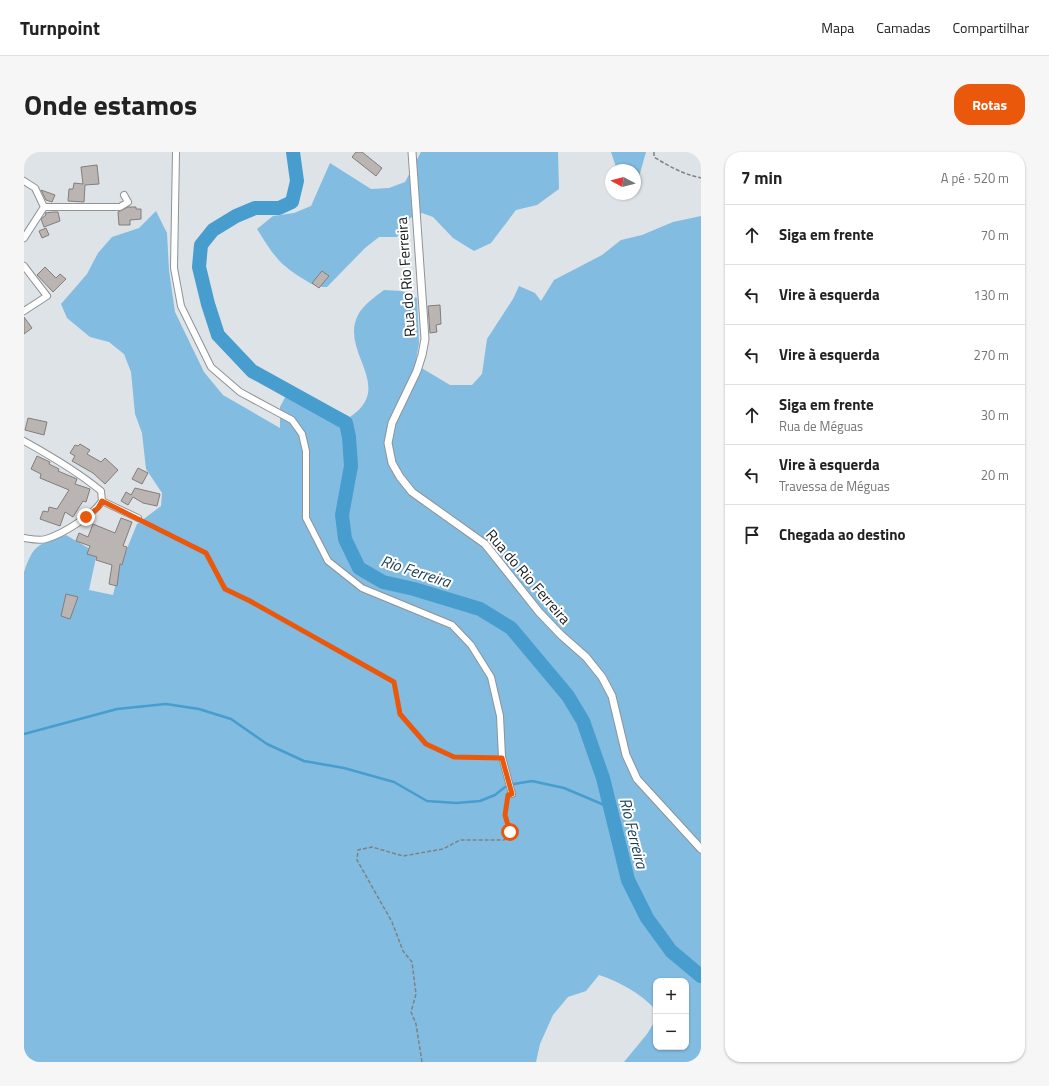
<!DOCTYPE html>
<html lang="pt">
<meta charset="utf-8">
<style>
body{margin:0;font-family:"Titillium Web",sans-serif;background:#f6f6f6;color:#222}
.controls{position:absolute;right:12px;bottom:12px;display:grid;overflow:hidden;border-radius:8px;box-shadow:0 1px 3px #0004}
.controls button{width:36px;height:36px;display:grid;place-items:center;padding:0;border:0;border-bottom:1px solid #e0e0e0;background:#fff;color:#222;font:20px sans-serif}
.compass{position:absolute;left:581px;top:12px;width:36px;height:36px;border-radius:50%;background:#fff;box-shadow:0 1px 3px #0004;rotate:277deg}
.stop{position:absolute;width:12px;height:12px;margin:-9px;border:3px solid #ea580c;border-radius:50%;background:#fff}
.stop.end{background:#ea580c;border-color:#fff;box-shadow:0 1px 4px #0008}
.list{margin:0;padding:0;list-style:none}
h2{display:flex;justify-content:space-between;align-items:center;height:52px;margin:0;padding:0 16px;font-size:17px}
h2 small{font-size:13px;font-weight:400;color:#767676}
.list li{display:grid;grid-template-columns:26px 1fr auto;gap:12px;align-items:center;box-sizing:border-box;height:60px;padding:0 16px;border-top:1px solid #e0e0e0}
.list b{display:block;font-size:15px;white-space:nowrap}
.list p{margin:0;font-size:13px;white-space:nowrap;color:#767676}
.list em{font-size:13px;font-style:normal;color:#767676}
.icon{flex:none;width:22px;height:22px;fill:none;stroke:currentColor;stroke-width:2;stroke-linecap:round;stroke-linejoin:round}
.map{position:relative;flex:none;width:677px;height:910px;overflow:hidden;border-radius:16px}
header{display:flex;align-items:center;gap:24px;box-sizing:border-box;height:56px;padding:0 20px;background:#fff;border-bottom:1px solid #e0e0e0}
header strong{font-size:19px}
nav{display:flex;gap:22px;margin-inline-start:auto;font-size:14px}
.intro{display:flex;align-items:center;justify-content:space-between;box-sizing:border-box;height:96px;padding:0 24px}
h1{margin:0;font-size:28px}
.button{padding:10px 18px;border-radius:16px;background:#ea580c;color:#fff;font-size:14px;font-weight:700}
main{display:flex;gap:24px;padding:0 24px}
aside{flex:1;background:#fff;border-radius:16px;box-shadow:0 1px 3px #0004}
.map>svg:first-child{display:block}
.green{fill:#83bce1}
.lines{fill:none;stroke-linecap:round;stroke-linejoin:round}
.stream{stroke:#479dce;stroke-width:2.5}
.river{stroke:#479dce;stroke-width:14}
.building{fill:#bab4b2;stroke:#837d7b}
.minor-casing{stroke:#8e9396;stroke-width:8}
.tertiary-casing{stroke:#8e9396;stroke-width:9}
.path{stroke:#7e8284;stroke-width:1.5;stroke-dasharray:4 2;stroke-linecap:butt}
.minor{stroke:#fff;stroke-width:6}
.tertiary{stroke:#fff;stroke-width:7}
.route{stroke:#ea580c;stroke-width:5}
.labels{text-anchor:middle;stroke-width:4;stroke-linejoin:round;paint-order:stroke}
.street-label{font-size:15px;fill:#17191a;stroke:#fff}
.water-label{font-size:16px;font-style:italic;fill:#1a3f54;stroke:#fff}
</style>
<header>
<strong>Turnpoint</strong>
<nav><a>Mapa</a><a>Camadas</a><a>Compartilhar</a></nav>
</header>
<div class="intro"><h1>Onde estamos</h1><a class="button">Rotas</a></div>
<main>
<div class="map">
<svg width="677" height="910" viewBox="0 0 677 910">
<rect width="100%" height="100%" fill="#dee3e7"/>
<!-- green -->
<path class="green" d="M397,0H534L535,37L513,53L492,58L467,91L450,99L429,86L409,65L398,61L386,66L373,85H355L341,96L303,135C293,135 289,133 281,128C255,113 248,101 233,77L249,64L270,61L287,54L306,11L347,37L365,36L381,30Z
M587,0H622L613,32L611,33V18H593Z
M132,59L143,81L145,118L151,160L180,220L199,243L256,276V255L267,234L326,265C372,234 315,200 334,163C339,153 352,144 360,138L378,139L393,146L395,191L392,208L396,215L426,233H448L458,222L463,187L489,147L495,134L511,141L517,149L530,128L578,103L597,88L618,83L649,70L677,64V910H600L623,882L632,867V895H662V829H632V858C616,841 596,830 575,823L562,839L544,845L529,863L516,892L512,910H0V420C10,391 14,393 42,383L73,401L65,438L89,443L96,414L113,372L137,354L138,341L122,317L118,281L111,262L107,220L100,202L85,190L66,185L43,166L37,152L63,122L74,101L88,85L115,76Z"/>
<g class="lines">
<!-- stream -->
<path class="stream" d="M0,582L93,557L142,552L175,557L207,567L243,592L280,609L320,616L370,630L403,649L432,651L456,649L471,643L481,635
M490,632L508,629L540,636L585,655"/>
<!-- river -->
<path class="river" d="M269,0L273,29L268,50L255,56H231L212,64L189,78L177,93L175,115L184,152L194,183L228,219L322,271L325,285L327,314L318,363L321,387L335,416L359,430L390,437L456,457L487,476L544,544L559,569L579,626L604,728L623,766L647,799L677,824"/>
</g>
<!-- building -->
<path class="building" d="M332,0H338L358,16L352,24L328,5Z
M73,13L75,32L61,33L60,50L44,49L45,37H49L50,31L59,32L57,15Z
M17,38L31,43L28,50L22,48Z
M104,55H112V57H117V67L106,68V73H95L94,60Z
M29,60H34L36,69L20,75L17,67L22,63L21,61Z
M22,76L25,83L18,86L15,79Z
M21,115L32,126L36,122L42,127L29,140L13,123Z
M298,119L305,124L295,136L288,131Z
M416,153L417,172L412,173L413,180L406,181L404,154Z
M0,165L8,176L0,182Z
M4,266L23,270L20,283L1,278Z
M56,292L66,298L63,302L77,310L81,306L94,318L81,332L69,321L48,309L51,304L46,301L51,293L54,294Z
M13,304L26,310L25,312L35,317L34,319L53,327L51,332L66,337L62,350L59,349L49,365L41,360L36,374L16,367L19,359L24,360L25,355L33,357L45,338L16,326L17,322L7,317Z
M114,316L124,321L118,332L108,327Z
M111,336L136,342L133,354L119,351L109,345L104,353L97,349L102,340L107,343Z
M97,366L108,370L99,394L103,395L98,413L96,412L93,434L85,432L88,413L72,408L73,405L63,402L66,394L52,389L55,381L64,385L69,372L91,381Z
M42,442L54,445L46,467L37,464Z"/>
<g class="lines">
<!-- minor casing -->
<g class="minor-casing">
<path id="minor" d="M152,0L150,116L157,154L187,215L216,240L268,268L278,282L282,299V366L304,409L338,436L428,473L447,493L467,525L476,564L478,605L488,642
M0,29L11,36L20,55
M20,55H96L104,50L100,43
M0,86L20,55
M0,114L23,144L0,159
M0,289C27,304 53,319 77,339L78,349
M78,349L114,366
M0,386C7,387 15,389 22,387C39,382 69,363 78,349"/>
</g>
<!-- tertiary casing -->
<g class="tertiary-casing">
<path id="tertiary" d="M388,0L401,187L398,203L393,219L368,271L364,291L368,311L376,325L388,340L461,392L515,460L537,483L562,505L578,525L588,544L602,603L613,627L677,697"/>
</g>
<!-- path -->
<path class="path" d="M630,0V5C646,15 659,22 677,26
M119,368L182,401L201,437L226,449L370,530L376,562L402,592L430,605H472
M398,910L392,872L387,860L392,842L388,810L379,799L368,770L333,708L334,698L348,695L379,704L419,697L436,688H480L486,680L481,663L483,648"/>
<!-- minor -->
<use href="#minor" class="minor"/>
<!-- tertiary -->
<use href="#tertiary" class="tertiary"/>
</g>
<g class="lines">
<!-- route -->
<path class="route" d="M62,365L74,356L78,349L182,401L201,437L226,449L370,530L376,562L402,592L430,605L478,606L488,642L484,643L481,663L486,680"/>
</g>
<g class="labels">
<!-- street labels -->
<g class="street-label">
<text transform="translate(382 125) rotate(-94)" y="5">Rua do Rio Ferreira</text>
<text transform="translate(504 425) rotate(49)" y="5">Rua do Rio Ferreira</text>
</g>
<!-- water labels -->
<g class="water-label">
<text transform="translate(392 419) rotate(18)" y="6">Rio Ferreira</text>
<text transform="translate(610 681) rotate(76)" y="6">Rio Ferreira</text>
</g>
</g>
</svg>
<div class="controls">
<button>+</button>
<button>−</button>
</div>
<svg class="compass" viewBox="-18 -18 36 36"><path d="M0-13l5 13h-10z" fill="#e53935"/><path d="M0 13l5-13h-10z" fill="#767676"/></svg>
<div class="stop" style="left:486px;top:680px"></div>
<div class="stop end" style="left:62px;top:365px"></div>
</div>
<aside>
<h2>7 min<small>A pé · 520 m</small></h2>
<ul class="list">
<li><svg class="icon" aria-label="ahead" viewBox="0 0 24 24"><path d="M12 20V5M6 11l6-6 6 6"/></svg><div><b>Siga em frente</b></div><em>70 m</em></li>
<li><svg class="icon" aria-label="left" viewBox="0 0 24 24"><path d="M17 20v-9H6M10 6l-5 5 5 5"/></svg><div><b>Vire à esquerda</b></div><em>130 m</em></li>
<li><svg class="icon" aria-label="left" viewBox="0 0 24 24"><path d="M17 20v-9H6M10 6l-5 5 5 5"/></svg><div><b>Vire à esquerda</b></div><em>270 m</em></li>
<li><svg class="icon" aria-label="ahead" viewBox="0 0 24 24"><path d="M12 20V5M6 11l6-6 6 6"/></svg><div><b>Siga em frente</b><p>Rua de Méguas</p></div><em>30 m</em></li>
<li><svg class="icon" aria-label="left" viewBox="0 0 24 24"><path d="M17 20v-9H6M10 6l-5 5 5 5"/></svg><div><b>Vire à esquerda</b><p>Travessa de Méguas</p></div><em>20 m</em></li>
<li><svg class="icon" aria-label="arrive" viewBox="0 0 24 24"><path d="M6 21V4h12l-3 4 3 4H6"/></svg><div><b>Chegada ao destino</b></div></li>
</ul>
</aside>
</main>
